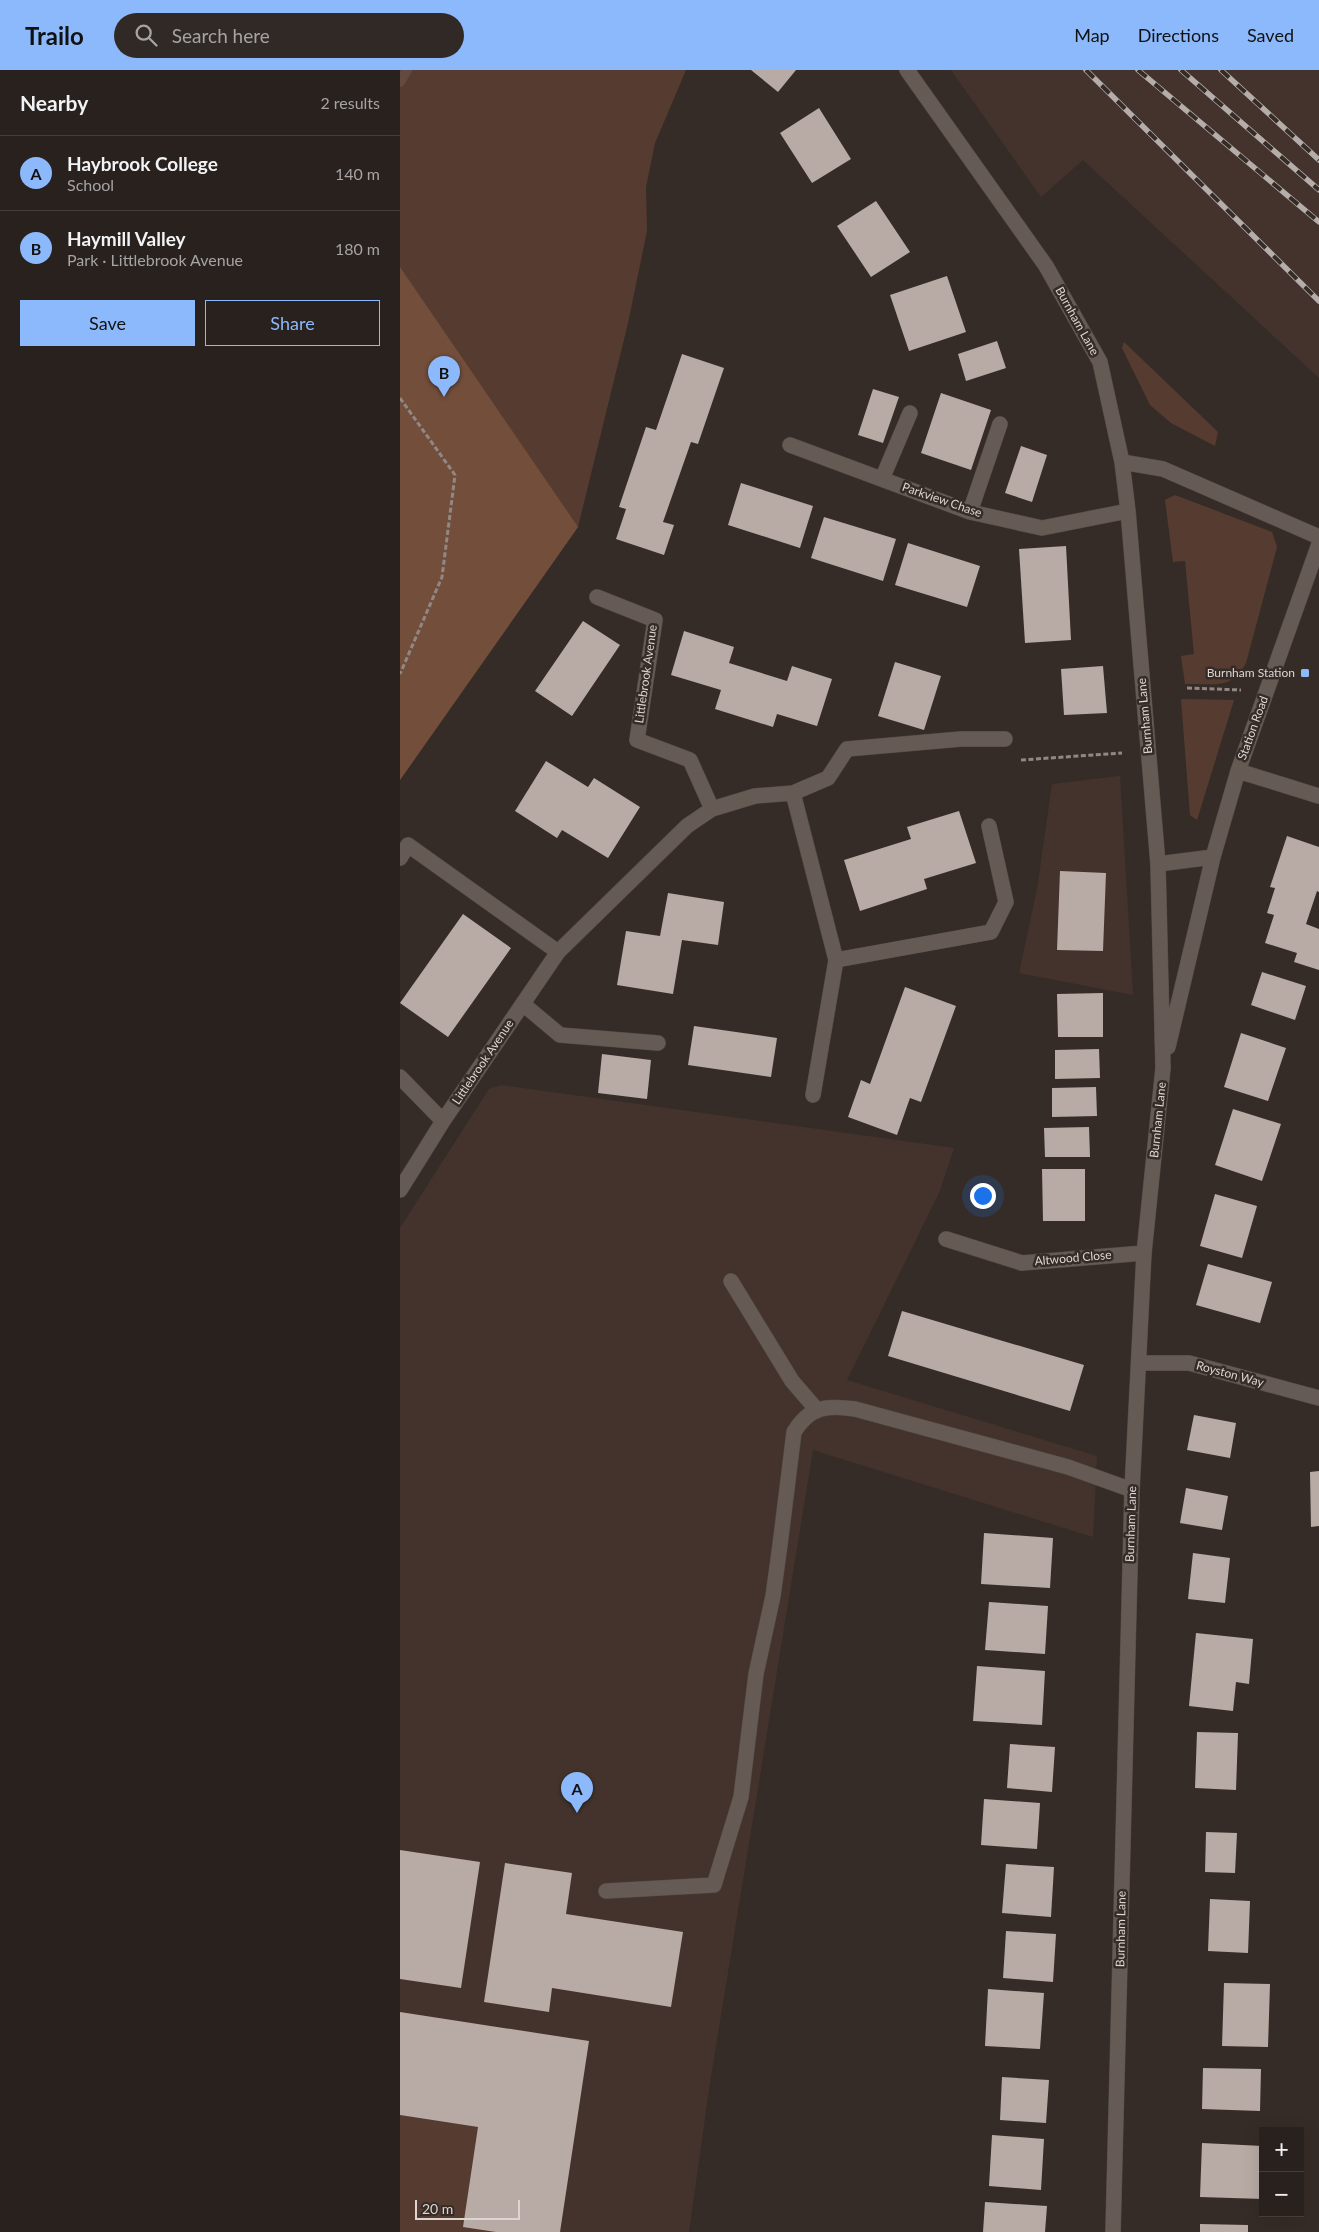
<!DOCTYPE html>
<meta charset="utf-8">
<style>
body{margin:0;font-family:Lato,sans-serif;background:#302926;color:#f1f3f6}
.controls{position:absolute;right:15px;bottom:15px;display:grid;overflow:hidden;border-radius:0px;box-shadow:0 5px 20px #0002}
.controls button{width:45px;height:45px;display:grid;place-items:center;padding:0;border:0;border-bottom:1px solid #443e3b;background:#28211d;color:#f1f3f6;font:25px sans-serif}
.scale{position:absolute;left:15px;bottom:12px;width:105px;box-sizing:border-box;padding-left:5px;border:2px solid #dcd5d2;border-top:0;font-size:14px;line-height:18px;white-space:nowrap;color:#dcd5d2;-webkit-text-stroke:4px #362c27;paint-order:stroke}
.you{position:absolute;left:582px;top:1125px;width:18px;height:18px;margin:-12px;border:4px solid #fff;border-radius:50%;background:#1a73e8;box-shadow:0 0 0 8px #1a73e833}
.badge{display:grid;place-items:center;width:32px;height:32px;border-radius:50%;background:#8bb9fc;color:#111;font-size:16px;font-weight:700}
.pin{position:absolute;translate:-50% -41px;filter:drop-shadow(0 1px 2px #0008)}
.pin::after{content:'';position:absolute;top:26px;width:18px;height:15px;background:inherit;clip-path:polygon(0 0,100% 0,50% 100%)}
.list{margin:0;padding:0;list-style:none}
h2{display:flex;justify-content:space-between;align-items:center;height:65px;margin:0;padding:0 20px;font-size:21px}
h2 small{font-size:16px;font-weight:400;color:#a5a3a4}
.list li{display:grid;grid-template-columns:32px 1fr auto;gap:15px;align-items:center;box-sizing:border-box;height:75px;padding:0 20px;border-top:1px solid #443e3b}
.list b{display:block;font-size:19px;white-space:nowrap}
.list p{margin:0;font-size:16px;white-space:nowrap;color:#a5a3a4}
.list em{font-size:16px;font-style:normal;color:#a5a3a4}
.actions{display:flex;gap:10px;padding:15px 20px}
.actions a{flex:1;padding:11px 0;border:1px solid #8bb9fc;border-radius:0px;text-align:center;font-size:18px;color:#8bb9fc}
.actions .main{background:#8bb9fc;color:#111}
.icon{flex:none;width:28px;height:28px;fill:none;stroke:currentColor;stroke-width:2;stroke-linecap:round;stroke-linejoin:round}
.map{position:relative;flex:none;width:919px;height:2162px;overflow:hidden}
header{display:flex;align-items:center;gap:30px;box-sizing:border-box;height:70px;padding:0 25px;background:#8bb9fc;color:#111}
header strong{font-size:24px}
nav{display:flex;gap:28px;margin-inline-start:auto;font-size:18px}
.search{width:350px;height:45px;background:#302926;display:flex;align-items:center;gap:12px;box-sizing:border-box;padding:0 18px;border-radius:28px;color:#a5a3a4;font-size:19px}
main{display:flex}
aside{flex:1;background:#28211d}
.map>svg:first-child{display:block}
.built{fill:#43332c}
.green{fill:#563c30}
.forest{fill:#724e3b}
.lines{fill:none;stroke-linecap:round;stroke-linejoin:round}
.stream{stroke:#624a40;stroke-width:10}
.building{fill:#b8aba5}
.minor-casing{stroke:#524a46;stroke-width:16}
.path{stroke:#918885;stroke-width:3;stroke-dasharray:5 2.5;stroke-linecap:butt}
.minor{stroke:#655a54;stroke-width:15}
.rail-casing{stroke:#b5adaa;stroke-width:5.5}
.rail{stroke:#362c27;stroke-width:4;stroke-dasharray:11;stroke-linecap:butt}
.poi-dot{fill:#8bb9fc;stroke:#362c27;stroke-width:2}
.labels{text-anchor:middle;stroke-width:5;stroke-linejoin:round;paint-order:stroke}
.street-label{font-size:12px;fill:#dcd5d2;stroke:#362c27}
.poi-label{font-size:12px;fill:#dcd5d2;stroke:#362c27;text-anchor:end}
</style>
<header>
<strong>Trailo</strong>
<div class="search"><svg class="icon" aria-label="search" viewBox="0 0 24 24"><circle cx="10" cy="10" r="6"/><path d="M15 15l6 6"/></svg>Search here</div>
<nav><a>Map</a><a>Directions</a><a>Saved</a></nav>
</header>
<main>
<aside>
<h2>Nearby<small>2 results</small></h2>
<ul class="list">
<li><span class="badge">A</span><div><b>Haybrook College</b><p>School</p></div><em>140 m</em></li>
<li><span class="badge">B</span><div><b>Haymill Valley</b><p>Park · Littlebrook Avenue</p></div><em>180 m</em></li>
</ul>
<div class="actions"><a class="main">Save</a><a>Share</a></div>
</aside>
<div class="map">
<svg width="919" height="2162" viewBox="0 0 919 2162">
<rect width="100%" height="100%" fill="#362c27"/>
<!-- built -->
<path class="built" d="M551,0H919V308L683,90L641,127Z
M720,706L733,925L619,903L637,819L652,714Z
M101,1015L554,1078L539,1123L447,1310L697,1386L693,1467L413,1380L309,2019L289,2162H0V1158L89,1019Z"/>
<!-- green -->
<path class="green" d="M0,0H286L255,73L246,117L247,161L228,253L178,457L0,710Z
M724,272L818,362L815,376L771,353L750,335L722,278Z
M775,425L872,462L877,477L846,593C831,621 813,613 785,614L781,586L794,584L785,491L773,492L765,430Z
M781,629L834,630L797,750L790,745Z
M0,2045L78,2057L96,2162H0Z"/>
<!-- forest -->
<path class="forest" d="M0,197L178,457L0,710Z"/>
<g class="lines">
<!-- stream -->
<path class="stream" d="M0,12L7,0"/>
</g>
<!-- building -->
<path class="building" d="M351,0H396L378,22Z
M419,38L451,89L412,113L380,63Z
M476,131L510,182L471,207L437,156Z
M547,206L566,262L509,281L490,225Z
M597,271L606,298L566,311L558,284Z
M282,284L324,298L298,374L291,372L263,452L274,455L264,485L216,469L226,439L219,437L246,357L256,360Z
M473,319L499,327L483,373L458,365Z
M541,323L591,340L571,400L521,383Z
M621,376L647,385L632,432L605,423Z
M341,413L413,436L400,478L328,455Z
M424,447L496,469L483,511L411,488Z
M508,473L580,496L567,537L495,515Z
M666,476L671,570L625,573L619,479Z
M183,551L220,575L172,646L135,621Z
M284,561L334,577L329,593L387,611L392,596L432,609L417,656L377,644L373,657L315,639L321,620L271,605Z
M495,592L541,606L524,660L478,646Z
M703,596L707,643L664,645L661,599Z
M146,691L188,717L194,708L240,737L208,788L162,760L157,768L115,741Z
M559,741L576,793L524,809L527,819L460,841L444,790L511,769L507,757Z
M887,766L919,777V822L917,821L906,854L919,859V900L894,892L897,883L865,873L874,845L867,843L875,818L870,817Z
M660,801L706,803L703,881L657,880Z
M268,823L324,832L318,875L282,870L273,924L217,915L226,861L260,866Z
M63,844L111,878L48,967L0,933Z
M862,902L906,916L895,950L851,935Z
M505,917L556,936L521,1032L510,1028L497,1065L448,1047L461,1010L470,1014Z
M703,923V967H658L657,924Z
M294,956L377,968L371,1007L288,995Z
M841,963L886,978L868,1031L824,1017Z
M699,979L700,1008L655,1009V980Z
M202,984L251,990L247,1029L198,1023Z
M696,1017L697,1046L652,1047V1018Z
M833,1039L881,1054L862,1111L815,1095Z
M689,1057L690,1087H645L644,1058Z
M642,1099H685V1151H643Z
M815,1124L857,1136L842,1188L800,1176Z
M808,1194L872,1212L860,1253L796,1235Z
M502,1241L684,1295L670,1341L488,1286Z
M794,1345L836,1353L830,1388L787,1380Z
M919,1401V1456L911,1457L910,1402Z
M786,1418L828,1426L822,1460L780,1453Z
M584,1463L653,1468L650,1518L581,1514Z
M793,1483L830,1488L825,1533L788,1529Z
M589,1532L648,1536L645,1584L585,1580Z
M796,1563L853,1569L849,1614L836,1612L833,1641L789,1636Z
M577,1596L645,1601L642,1655L573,1651Z
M797,1662L838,1663L836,1720L795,1718Z
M610,1674L655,1677L652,1722L607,1718Z
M584,1729L640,1733L637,1779L581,1775Z
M806,1762L837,1763L835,1803L805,1802Z
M0,1780L80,1792L61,1918L0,1909Z
M105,1793L172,1803L166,1844L283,1862L271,1937L152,1918L149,1942L84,1932Z
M606,1794L654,1797L651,1847L602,1843Z
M810,1829L850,1831L848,1883L808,1881Z
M606,1861L656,1864L653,1912L603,1908Z
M824,1913L870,1914L868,1977L822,1976Z
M588,1919L644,1923L640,1979L585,1976Z
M0,1942L189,1971L160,2162H96L63,2157L78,2057L0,2045Z
M803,1998L861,1999L860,2041L802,2039Z
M602,2007L649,2010L646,2053L600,2050Z
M592,2065L644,2069L641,2120L589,2116Z
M802,2073L863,2076V2129L800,2127Z
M585,2132L647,2136L645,2162H583Z
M800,2154L848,2155V2162H800Z"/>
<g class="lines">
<!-- minor casing -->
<g class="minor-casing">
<path id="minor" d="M507,0L646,196L700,292L722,392L728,441L758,794L763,998L744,1183L732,1420L713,2162
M390,375L570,442L642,458L728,441
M722,392L763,399L919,467
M482,409L510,343
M570,442L600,354
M197,527L255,550L237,670L290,690L312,739
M838,701L919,726
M393,723L436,890L413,1025
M0,788L8,775L158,882
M758,794L813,787
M436,890L591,862L606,832L589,756
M123,934L160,965L258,973
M768,977L813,787L838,701L919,474
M0,1007L43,1051
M0,1120L43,1051L158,882L287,756L312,739L355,726L393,723L428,708L447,679L561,669H605
M546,1169L622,1193L744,1183
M331,1211L392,1311L417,1340
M739,1293H789L919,1328
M206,1821L314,1815L341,1727L356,1604L373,1526L380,1475L394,1362C410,1336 427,1335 455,1339L668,1397L732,1420"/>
</g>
<!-- path -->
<path class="path" d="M0,328L55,405L42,507L0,604
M787,618L841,620
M621,690L722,683"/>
<!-- minor -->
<use href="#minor" class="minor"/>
<!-- rail casing -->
<g class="rail-casing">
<path id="rail" d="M686,0L919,231
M738,0L919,152
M781,0L919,120
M821,0L919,90"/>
</g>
<!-- rail -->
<use href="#rail" class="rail"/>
</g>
<!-- markers -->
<rect class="poi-dot" x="900" y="598" width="10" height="10" rx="2.5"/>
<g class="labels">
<!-- street labels -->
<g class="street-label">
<text transform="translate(677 251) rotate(61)" y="4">Burnham Lane</text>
<text transform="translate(542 430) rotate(19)" y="4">Parkview Chase</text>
<text transform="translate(246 604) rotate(-82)" y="4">Littlebrook Avenue</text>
<text transform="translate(745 646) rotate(-95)" y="4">Burnham Lane</text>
<text transform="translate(853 658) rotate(-70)" y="4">Station Road</text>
<text transform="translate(83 992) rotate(-56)" y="4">Littlebrook Avenue</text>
<text transform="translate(758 1050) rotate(-84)" y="4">Burnham Lane</text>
<text transform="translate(673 1188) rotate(-5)" y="4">Altwood Close</text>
<text transform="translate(830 1304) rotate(15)" y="4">Royston Way</text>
<text transform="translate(731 1454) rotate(-88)" y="4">Burnham Lane</text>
<text transform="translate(721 1859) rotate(-89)" y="4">Burnham Lane</text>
</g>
<!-- poi labels -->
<g class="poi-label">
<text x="895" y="607">Burnham Station</text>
</g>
</g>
</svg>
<div class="controls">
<button>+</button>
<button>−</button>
</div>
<div class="scale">20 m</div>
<div class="you"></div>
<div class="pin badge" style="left:177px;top:1743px">A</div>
<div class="pin badge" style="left:44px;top:327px">B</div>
</div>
</main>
